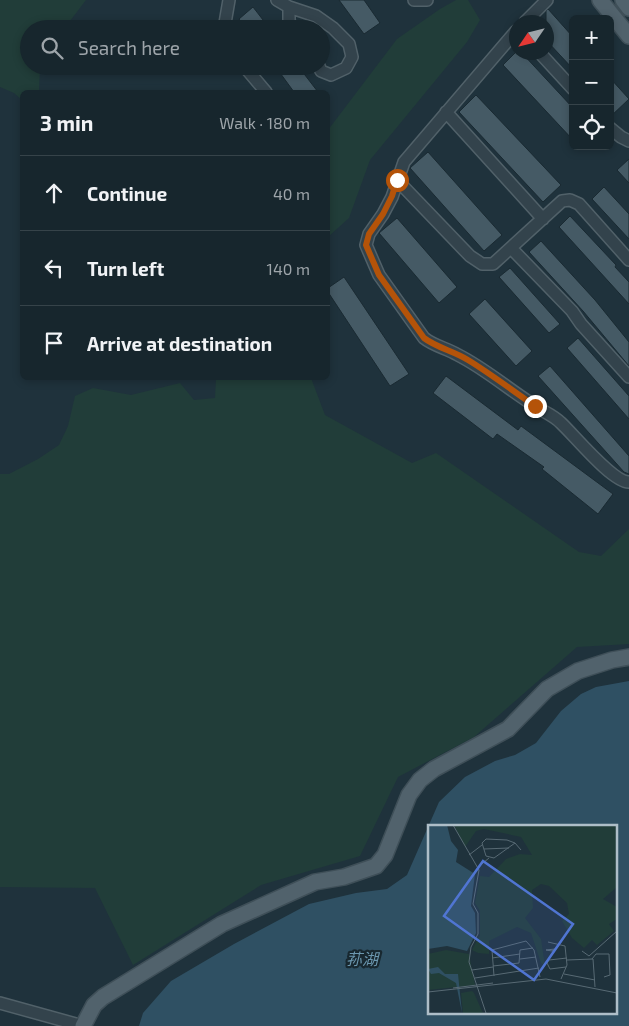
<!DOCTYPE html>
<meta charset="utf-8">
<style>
body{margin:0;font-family:"Exo 2","Noto Sans SC",sans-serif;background:#202e35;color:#f1f3f6}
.controls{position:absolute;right:15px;top:15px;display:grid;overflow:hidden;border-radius:8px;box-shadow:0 2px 8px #0003}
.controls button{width:45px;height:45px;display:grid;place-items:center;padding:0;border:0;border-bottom:1px solid #364349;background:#17262d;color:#f1f3f6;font:25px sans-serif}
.compass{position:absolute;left:509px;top:15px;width:45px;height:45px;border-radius:50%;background:#17262d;box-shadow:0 2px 8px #0003;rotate:235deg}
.stop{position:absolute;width:15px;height:15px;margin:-11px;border:4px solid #b45309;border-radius:50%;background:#fff}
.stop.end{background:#b45309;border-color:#fff;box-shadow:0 1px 5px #0008}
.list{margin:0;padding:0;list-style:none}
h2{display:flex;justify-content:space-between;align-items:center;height:65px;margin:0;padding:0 20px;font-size:21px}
h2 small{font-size:16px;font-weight:400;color:#9ea5aa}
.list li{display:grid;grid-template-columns:32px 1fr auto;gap:15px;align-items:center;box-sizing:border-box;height:75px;padding:0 20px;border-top:1px solid #364349}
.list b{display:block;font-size:19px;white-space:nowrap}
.list em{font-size:16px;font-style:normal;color:#9ea5aa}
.icon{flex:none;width:28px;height:28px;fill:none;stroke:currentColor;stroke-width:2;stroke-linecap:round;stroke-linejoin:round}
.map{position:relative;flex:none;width:629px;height:1026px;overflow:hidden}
.search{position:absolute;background:#17262d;box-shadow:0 2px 8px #0003;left:20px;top:20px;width:310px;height:55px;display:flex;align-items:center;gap:12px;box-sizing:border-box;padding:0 18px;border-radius:28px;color:#9ea5aa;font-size:19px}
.panel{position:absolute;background:#17262d;box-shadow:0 2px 8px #0003;left:20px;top:90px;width:310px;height:290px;border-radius:8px}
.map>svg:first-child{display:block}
.green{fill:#213d39}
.water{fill:#2f5063;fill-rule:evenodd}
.building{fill:#455a65;stroke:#1a2a32}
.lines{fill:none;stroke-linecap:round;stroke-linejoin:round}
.minor-casing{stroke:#516169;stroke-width:14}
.major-casing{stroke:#3f4f58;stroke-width:18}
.minor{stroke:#33434c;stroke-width:11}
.major{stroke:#51626c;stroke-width:15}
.route{stroke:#b45309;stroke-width:6}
.labels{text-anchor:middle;stroke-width:4.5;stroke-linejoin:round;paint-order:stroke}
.water-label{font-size:16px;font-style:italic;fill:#6b97af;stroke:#182830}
.inset-road{fill:none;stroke:#586a74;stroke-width:1}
.view{fill:#5075d2;fill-opacity:0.15;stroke:#5075d2;stroke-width:2.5}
.inset-edge{fill:none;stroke:#aebec8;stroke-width:2.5}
</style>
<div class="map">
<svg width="629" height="1026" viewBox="0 0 629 1026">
<rect width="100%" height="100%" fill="#1f323c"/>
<!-- green -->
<path class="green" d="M0,0H86L64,29H29V66H40L39,92H22V100L14,93L0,87Z
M456,0H468L480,20L467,42L370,160L349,218L328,237V130L397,39L440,9Z
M216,378H311L325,415L412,463L436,453L579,552L601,556L629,529V644L577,647L474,737L398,777L360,856L261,885L133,965L95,888L0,887V474H9L38,459L59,445L68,426L75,396L93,388L131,395L180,383L194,400L215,398Z"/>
<!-- water -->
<path class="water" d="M629,681V1026H139L143,1013L171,981L234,944L309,904L356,893L387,889L407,875L439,802L465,777L495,761L515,755L536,743L561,711L581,694L596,687ZM429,826H615V1012H429Z"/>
<!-- building -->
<path class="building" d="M339,0H364L380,23L364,34Z
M253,7L270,29H246L239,19Z
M548,9L573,37V69L546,40V11Z
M516,52H521L573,108V140L503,65Z
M275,66H298L318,92H294Z
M610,78L629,99L610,117Z
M476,95L561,185L543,202L459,112Z
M428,152L502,235L484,251L410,168Z
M629,159V183L617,170Z
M604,187L629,214V239L592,199Z
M570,216L616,265L615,267L629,282V304L559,227Z
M397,218L457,287L439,303L379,233Z
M541,241L595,300L629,342V366L583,311L529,252Z
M510,268L560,324L549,333L499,277Z
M344,277L409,374L390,386L328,292V288Z
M485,299L532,351L516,366L469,314Z
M578,338L629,396V419L567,348Z
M550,366L629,456V474L624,472L538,376Z
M446,376L518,430L521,426L613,494L598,514L542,469L544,467L497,434L493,439L433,393Z"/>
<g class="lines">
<!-- minor casing -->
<g class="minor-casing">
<path id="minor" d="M277,0L289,7L316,16L333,28L349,44L352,57L346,68L331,75L321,71L319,66
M414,0H427
M289,7V21L293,29
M525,22L547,0
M224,29L229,0
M516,31L404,162L392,197L383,214L369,234L366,245L379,275L424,338C434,346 446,348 458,355C484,368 507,388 532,404C541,411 552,414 561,423C574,435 613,483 629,482
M539,52L573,89
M244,66L266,92
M446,112L543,219
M610,128L621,137L629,141
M397,180L470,256L482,264H493L562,201L570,200L579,204L629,260
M511,248L572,311L581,324L629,377
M0,1003L83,1026"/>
</g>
<!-- major casing -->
<g class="major-casing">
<path id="major" d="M600,0L629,36
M623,0L629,8
M83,1026L94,1005L103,997L222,924L315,882L344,877L376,866L385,855L409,795L420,780L434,769L508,729L547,689L578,671L612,660L629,657"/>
</g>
<!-- minor -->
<use href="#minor" class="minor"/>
<!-- major -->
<use href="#major" class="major"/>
</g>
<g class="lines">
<!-- route -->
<path class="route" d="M397,180L392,196L383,214L369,234L366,245L379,275L424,338C437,348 454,351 468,360C491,374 513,391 535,406"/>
</g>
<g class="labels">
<!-- water labels -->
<g class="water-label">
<text x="362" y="965">荪湖</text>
</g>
</g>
<!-- overview -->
<g transform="translate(428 825)">
<rect width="189" height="189" fill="#1f323c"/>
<path d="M26,0H189V62L175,74L189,82V94L181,99L186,106L169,120L164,115L156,123L144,113L134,96L141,89L139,78L121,61L113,59L104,65L105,83L97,93L113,114L117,141L113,138L103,108L89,102L61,116V129L50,128L44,125L52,110V86L47,78L52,51L61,52L78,34L92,29L104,30L93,12L56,4L48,6L37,22ZM18,125L41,129L47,160L0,165V129ZM44,166L46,168L55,188H35L33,168Z" fill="#213d39"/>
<path d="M0,0H19L23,16L30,25L28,37L47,49L43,81L47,88L48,108L39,126L19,121L0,124ZM10,142L17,149H30L34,188L28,158L11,148L3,149L0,144Z" fill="#2f5063"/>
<path class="inset-road" d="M25,0L51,45L45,79L50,88V109L43,122L41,137L58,188M87,18L66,33L58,31L54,18L58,14L79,15L87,18L93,25M56,24L81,23M41,30L54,20M49,43L61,33M120,117L137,121L139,140L133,154M127,124L118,125L124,126L129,123L131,120M154,126L161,131L189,106M64,133L92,129M92,134L108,132M164,134L168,129H181L182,150L176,152M139,135L165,134L167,162M65,141L91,138L92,125L105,123M138,142L122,144L119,138L121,135L139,133M44,145L65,142M136,149L167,155M66,151L64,125L98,116L106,125L112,152M47,153L111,143M25,163L65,158M0,167L118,154L189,168"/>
<path class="view" d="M55,36L145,99L106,155L16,91Z"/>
<rect width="189" height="189" class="inset-edge"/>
</g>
</svg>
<div class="controls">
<button>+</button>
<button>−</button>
<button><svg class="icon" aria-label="locate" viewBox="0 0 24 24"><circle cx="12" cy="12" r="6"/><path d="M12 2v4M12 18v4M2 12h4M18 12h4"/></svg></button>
</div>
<svg class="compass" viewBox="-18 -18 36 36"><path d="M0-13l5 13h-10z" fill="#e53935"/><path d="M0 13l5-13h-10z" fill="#9ea5aa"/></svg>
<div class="stop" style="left:397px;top:180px"></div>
<div class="stop end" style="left:535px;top:406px"></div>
<div class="search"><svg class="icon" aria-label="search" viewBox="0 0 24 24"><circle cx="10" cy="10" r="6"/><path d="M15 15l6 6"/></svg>Search here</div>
<section class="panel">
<h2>3 min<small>Walk · 180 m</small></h2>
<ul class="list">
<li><svg class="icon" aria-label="ahead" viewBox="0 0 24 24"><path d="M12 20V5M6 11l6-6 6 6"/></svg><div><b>Continue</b></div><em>40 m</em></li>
<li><svg class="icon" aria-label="left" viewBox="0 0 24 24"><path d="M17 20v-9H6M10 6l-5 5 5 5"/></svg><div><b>Turn left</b></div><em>140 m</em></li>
<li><svg class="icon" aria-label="arrive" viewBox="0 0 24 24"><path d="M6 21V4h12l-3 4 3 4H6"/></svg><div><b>Arrive at destination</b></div></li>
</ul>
</section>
</div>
